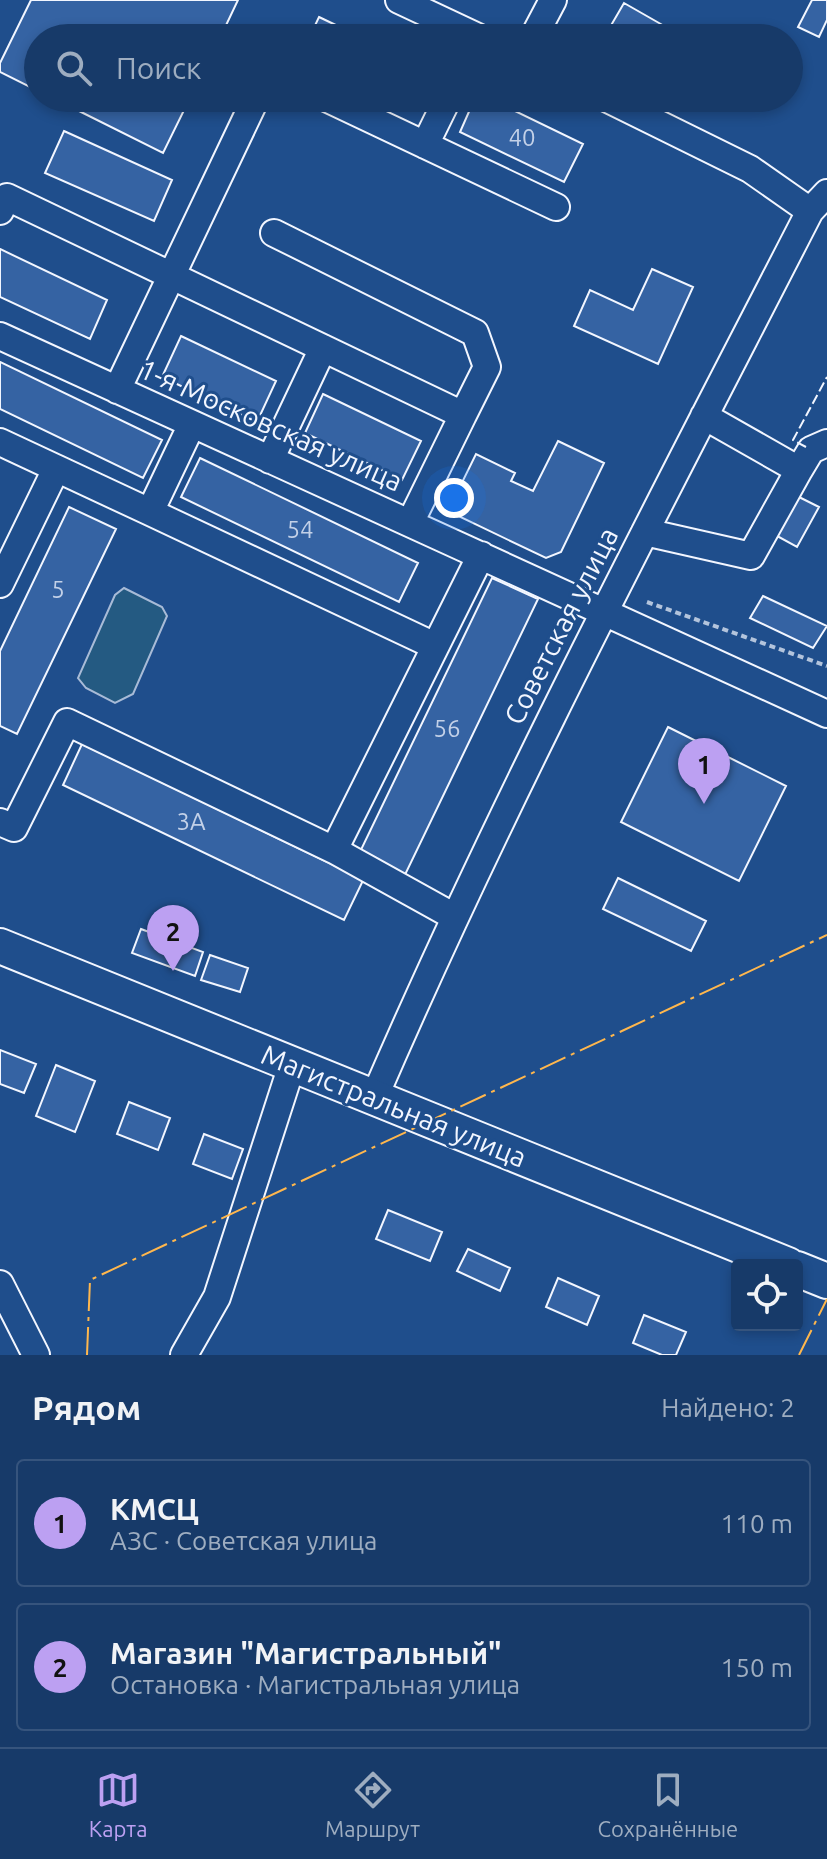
<!DOCTYPE html>
<html lang="ru">
<meta charset="utf-8">
<style>
body{margin:0;font-family:Ubuntu,sans-serif;background:#20416f;color:#f1f3f6}
.controls{position:absolute;right:24px;bottom:24px;display:grid;overflow:hidden;border-radius:8px;box-shadow:0 4px 12px #0003}
.controls button{width:72px;height:72px;display:grid;place-items:center;padding:0;border:0;border-bottom:2px solid #36547d;background:#173a69;color:#f1f3f6;font:40px sans-serif}
.you{position:absolute;left:454px;top:498px;width:28px;height:28px;margin:-20px;border:6px solid #fff;border-radius:50%;background:#1a73e8;box-shadow:0 0 0 12px #1a73e833}
.badge{display:grid;place-items:center;width:52px;height:52px;border-radius:50%;background:#bca0f2;color:#111;font-size:26px;font-weight:700}
.pin{position:absolute;translate:-50% -66px;filter:drop-shadow(0 2px 4px #0008)}
.pin::after{content:'';position:absolute;top:42px;width:28px;height:24px;background:inherit;clip-path:polygon(0 0,100% 0,50% 100%)}
.list{margin:0;padding:0;list-style:none}
h2{display:flex;justify-content:space-between;align-items:center;height:104px;margin:0;padding:0 32px;font-size:34px}
h2 small{font-size:26px;font-weight:400;color:#9eadc0}
.list li{display:grid;grid-template-columns:52px 1fr auto;gap:24px;align-items:center;box-sizing:border-box;height:128px;margin:0 16px 16px;padding:0 16px;border:2px solid #36547d;border-radius:8px}
.list b{display:block;font-size:30px;white-space:nowrap}
.list p{margin:0;font-size:26px;white-space:nowrap;color:#9eadc0}
.list em{font-size:26px;font-style:normal;color:#9eadc0}
.icon{flex:none;width:44px;height:44px;fill:none;stroke:currentColor;stroke-width:2;stroke-linecap:round;stroke-linejoin:round}
.map{position:relative;flex:none;width:827px;height:1355px;overflow:hidden}
.search{position:absolute;background:#173a69;box-shadow:0 4px 12px #0003;left:24px;right:24px;top:24px;height:88px;display:flex;align-items:center;gap:20px;box-sizing:border-box;padding:0 28px;border-radius:44px;color:#9eadc0;font-size:30px}
.sheet{height:392px;background:#173a69}
nav{display:flex;justify-content:space-around;align-items:center;box-sizing:border-box;height:112px;border-top:2px solid #36547d;background:#173a69;font-size:22px;color:#9eadc0}
nav a{display:grid;justify-items:center;gap:4px}
nav .on{color:#bca0f2}
.map>svg:first-child{display:block}
.green{fill:#245a82;stroke:#a8bbd7;stroke-width:2}
.building{fill:#3563a3;stroke:#f2f6ff;stroke-width:2}
.lines{fill:none;stroke-linecap:round;stroke-linejoin:round}
.minor-casing{stroke:#f2f6ff;stroke-width:30}
.major-casing{stroke:#f2f6ff;stroke-width:38}
.path{stroke:#b3c4dc;stroke-width:4;stroke-dasharray:6 4;stroke-linecap:butt}
.minor{stroke:#1f4e8c;stroke-width:26}
.major{stroke:#1f4e8c;stroke-width:34}
.fence{stroke:#f2f6ff;stroke-width:2;stroke-dasharray:10 4;stroke-linecap:butt}
.power{stroke:#ffb74d;stroke-width:2;stroke-dasharray:28 6 4 6;stroke-linecap:butt}
.labels{text-anchor:middle;stroke-width:6;stroke-linejoin:round;paint-order:stroke}
.number-label{font-size:24px;fill:#c3d1e8}
.street-label{font-size:28px;fill:#f2f6ff;stroke:#1f4e8c}
</style>
<div class="map">
<svg width="827" height="1355" viewBox="0 0 827 1355">
<rect width="100%" height="100%" fill="#1f4e8c"/>
<!-- green -->
<path class="green" d="M124,588L162,607L167,616L133,694L115,703L86,688L78,678L115,595Z"/>
<!-- building -->
<path class="building" d="M31,0H238L220,38H38V91L0,72V63Z
M812,0H827V20L819,37L798,27Z
M624,3L666,27L659,38H614L606,34Z
M319,17L363,38H309Z
M53,98H190L163,153Z
M475,98H488L583,144L564,182L460,132Z
M64,131L172,180L154,221L45,173Z
M0,249L107,300L90,339L0,297Z
M652,269L693,287L658,364L574,326L590,290L633,310Z
M181,336L276,381L257,422L162,377Z
M0,362L162,440L143,478L0,409Z
M323,394L421,441L402,480L305,433Z
M558,441L604,463L561,552L546,558L448,511L476,454L515,473L511,481L533,491Z
M200,458L418,563L399,602L181,497Z
M789,492L819,507L797,547L768,531Z
M69,507L116,529L17,734L0,726V651Z
M492,578L538,599L402,881L357,858Z
M763,596L827,626L813,648L750,618Z
M668,727L786,786L739,881L621,822Z
M82,744L350,873L370,866L344,920L63,785Z
M618,878L706,921L691,951L603,909Z
M141,929L203,952L195,976L132,953Z
M210,955L248,968L240,992L201,980Z
M0,1050L36,1064L24,1093L0,1084Z
M56,1065L95,1081L75,1132L36,1116Z
M129,1102L170,1118L158,1150L117,1134Z
M204,1134L243,1149L232,1179L193,1164Z
M388,1210L442,1232L430,1261L376,1239Z
M468,1249L510,1268L500,1291L457,1271Z
M558,1278L599,1296L587,1325L546,1307Z
M644,1315L686,1332L676,1355H662L633,1343Z"/>
<g class="lines">
<!-- minor casing -->
<g class="minor-casing">
<path id="minor" d="M399,0L480,38
M533,38L553,0
M326,98L556,207
M606,98L750,169L810,211
M425,145L448,98
M0,211L7,197L463,415L410,523
M274,233L475,333L487,367L463,415
M0,336L827,714
M117,390L256,98
M704,416L799,470L811,450L827,443
M192,424L150,512L435,646
M0,442L150,512
M270,460L323,348
M645,532L751,556L799,470
M0,584L56,469
M0,822L14,828L67,722L334,850L481,555
M334,850L453,916
M374,1098C505,795 659,505 810,211L827,193
M0,1284L36,1355
M184,1355L217,1297L292,1065"/>
</g>
<!-- major casing -->
<g class="major-casing">
<path id="major" d="M0,946L788,1265
M797,1269L827,1281"/>
</g>
<!-- path -->
<path class="path" d="M647,602L827,666"/>
<!-- minor -->
<use href="#minor" class="minor"/>
<!-- major -->
<use href="#major" class="major"/>
<!-- fence -->
<path class="fence" d="M806,447L793,440L827,377"/>
<!-- power -->
<path class="power" d="M87,1355L90,1280L827,935
M799,1355L827,1299"/>
</g>
<g class="labels">
<!-- number labels -->
<g class="number-label">
<text x="522" y="146">40</text>
<text x="300" y="538">54</text>
<text x="58" y="598">5</text>
<text x="447" y="737">56</text>
<text x="191" y="830">3А</text>
</g>
<!-- street labels -->
<g class="street-label">
<text transform="translate(271 425) rotate(24)" y="10">1-я Московская улица</text>
<text transform="translate(561 626) rotate(-63)" y="10">Советская улица</text>
<text transform="translate(394 1106) rotate(22)" y="10">Магистральная улица</text>
</g>
</g>
</svg>
<div class="controls">
<button><svg class="icon" aria-label="locate" viewBox="0 0 24 24"><circle cx="12" cy="12" r="6"/><path d="M12 2v4M12 18v4M2 12h4M18 12h4"/></svg></button>
</div>
<div class="you"></div>
<div class="pin badge" style="left:704px;top:804px">1</div>
<div class="pin badge" style="left:173px;top:971px">2</div>
<div class="search"><svg class="icon" aria-label="search" viewBox="0 0 24 24"><circle cx="10" cy="10" r="6"/><path d="M15 15l6 6"/></svg>Поиск</div>
</div>
<section class="sheet">
<h2>Рядом<small>Найдено: 2</small></h2>
<ul class="list">
<li><span class="badge">1</span><div><b>КМСЦ</b><p>АЗС · Советская улица</p></div><em>110 m</em></li>
<li><span class="badge">2</span><div><b>Магазин &quot;Магистральный&quot;</b><p>Остановка · Магистральная улица</p></div><em>150 m</em></li>
</ul>
</section>
<nav>
<a class="on"><svg class="icon" aria-label="map" viewBox="0 0 24 24"><path d="M3 6l6-2 6 2 6-2v14l-6 2-6-2-6 2zM9 4v14M15 6v14"/></svg>Карта</a>
<a><svg class="icon" aria-label="directions" viewBox="0 0 24 24"><path d="M12 3l9 9-9 9-9-9zM9 14v-3h6M13 9l2 2-2 2"/></svg>Маршрут</a>
<a><svg class="icon" aria-label="saved" viewBox="0 0 24 24"><path d="M7 4h10v16l-5-4-5 4z"/></svg>Сохранённые</a>
</nav>
